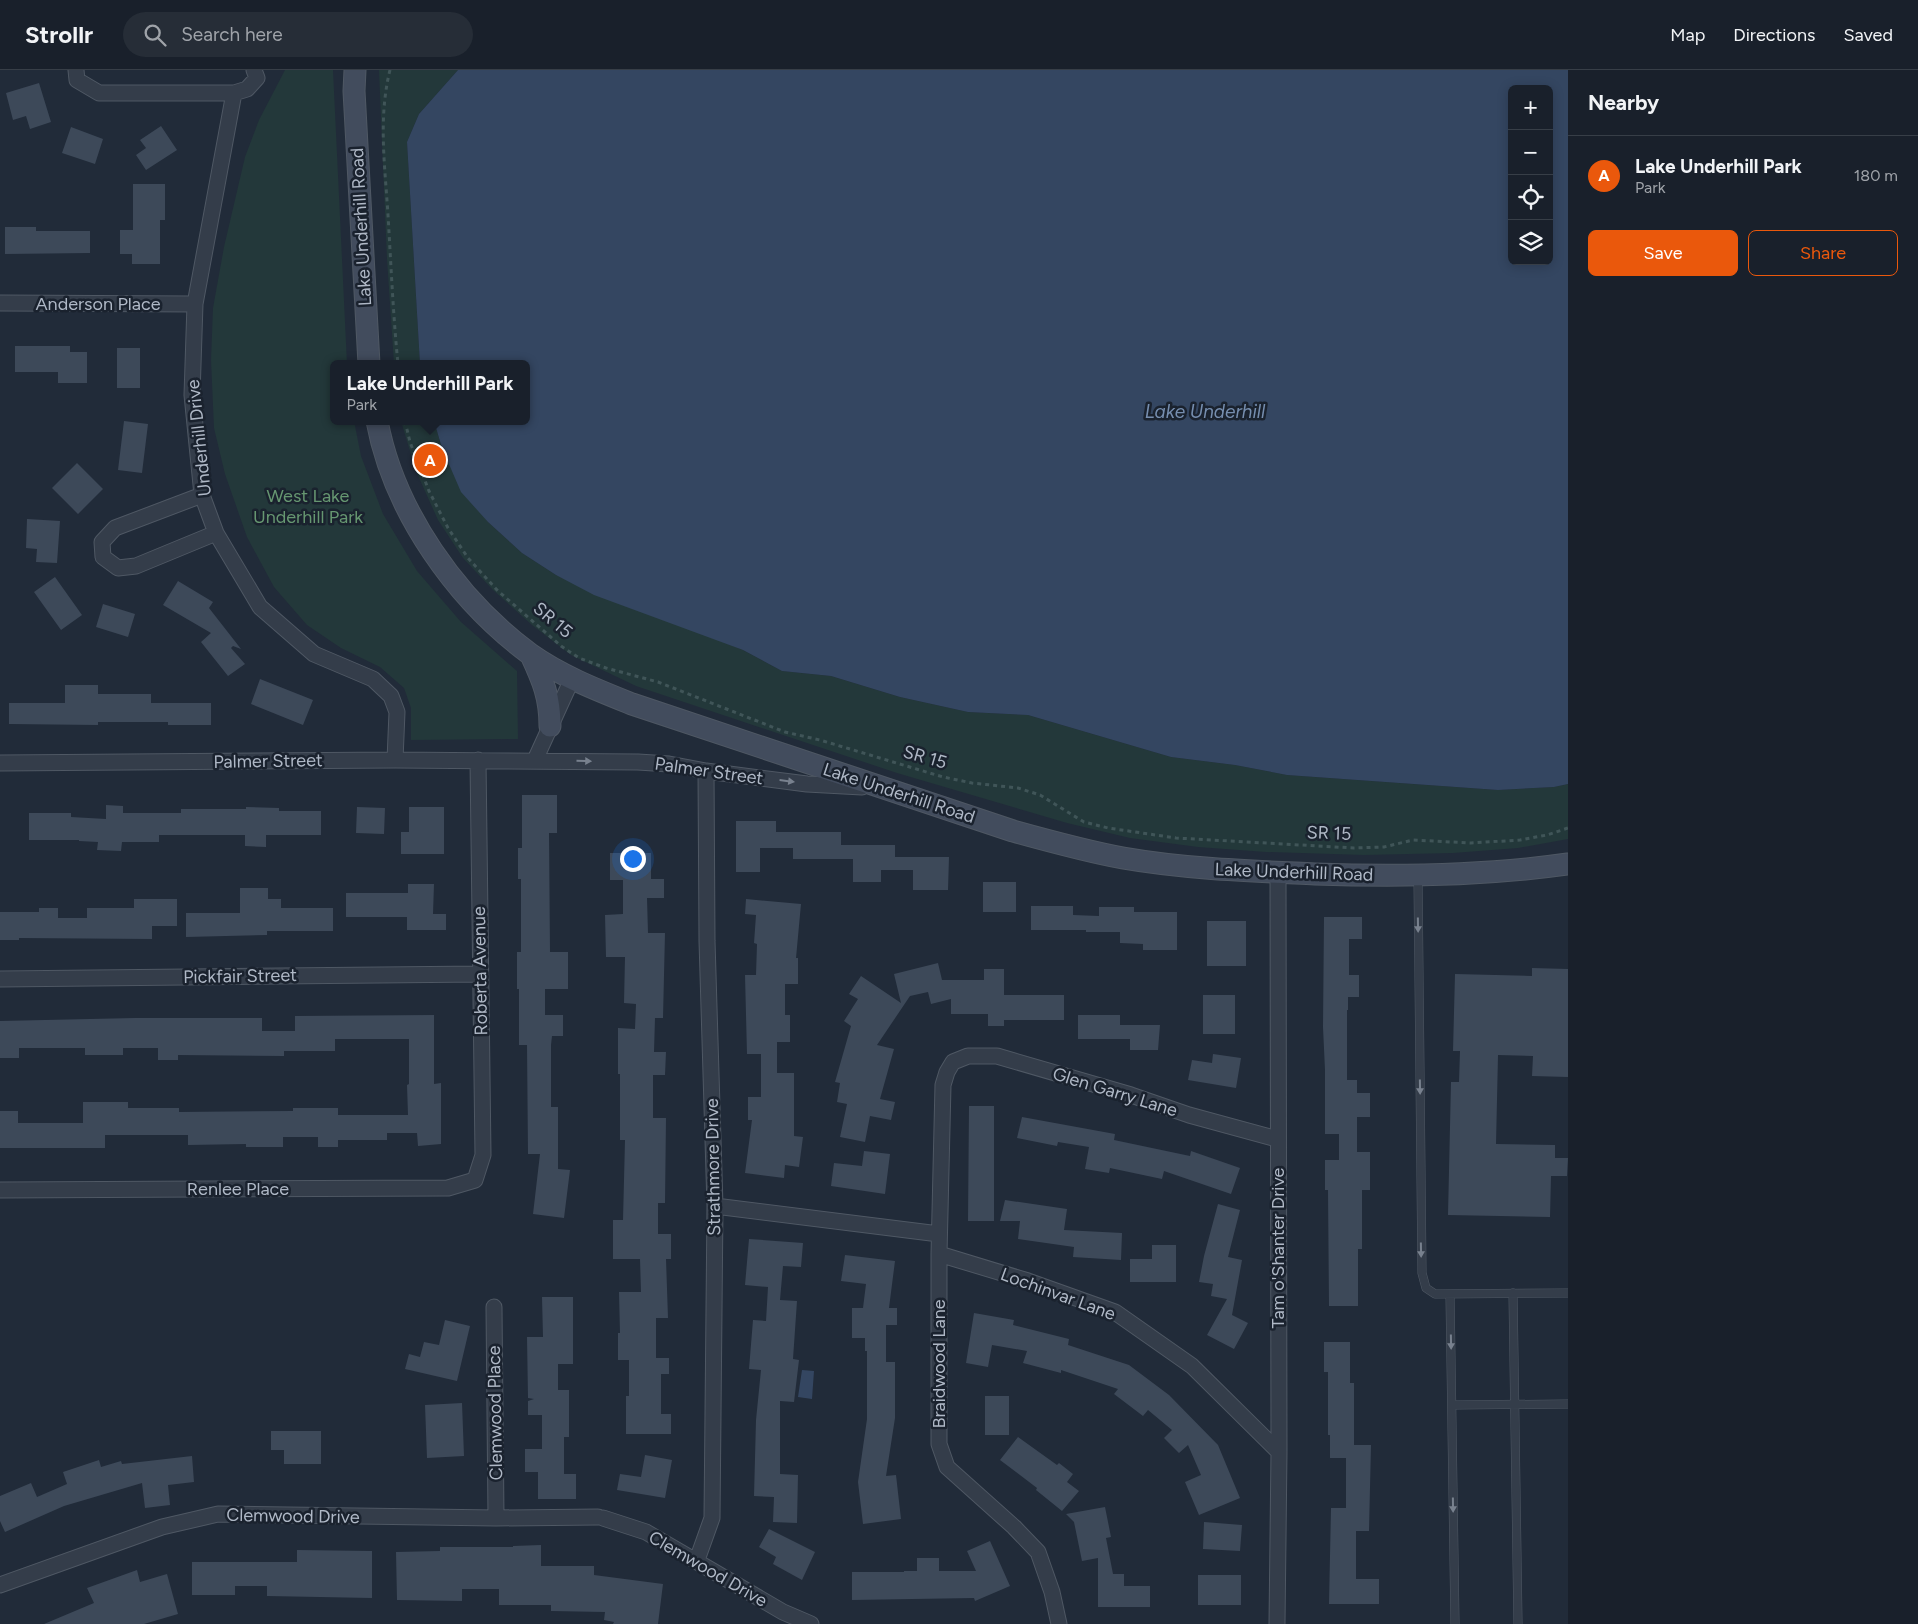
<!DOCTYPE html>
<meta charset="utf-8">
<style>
body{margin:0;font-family:Figtree,sans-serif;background:#262d37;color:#f1f3f6}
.controls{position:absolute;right:15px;top:15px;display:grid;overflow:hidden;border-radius:8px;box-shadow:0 2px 12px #0003}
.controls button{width:45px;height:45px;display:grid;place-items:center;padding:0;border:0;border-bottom:1px solid #373e47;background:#19202b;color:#f1f3f6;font:25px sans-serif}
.you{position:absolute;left:632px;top:788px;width:18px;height:18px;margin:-12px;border:4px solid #fff;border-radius:50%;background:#1a73e8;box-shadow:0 0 0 8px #1a73e833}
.badge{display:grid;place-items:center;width:32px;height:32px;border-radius:50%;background:#ea580c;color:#fff;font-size:16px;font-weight:700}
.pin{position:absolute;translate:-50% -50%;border:2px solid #fff;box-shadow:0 1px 5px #0006}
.popup{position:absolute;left:330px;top:290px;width:200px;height:65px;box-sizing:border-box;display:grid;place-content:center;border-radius:8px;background:#19202b;filter:drop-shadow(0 1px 4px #0005);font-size:16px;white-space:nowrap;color:#9fa3a9}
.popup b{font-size:19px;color:#f1f3f6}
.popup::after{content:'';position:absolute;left:50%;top:100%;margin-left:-10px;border:10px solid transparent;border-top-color:#19202b}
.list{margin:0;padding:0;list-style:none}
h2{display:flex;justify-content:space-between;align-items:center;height:65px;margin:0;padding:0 20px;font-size:21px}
h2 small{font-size:16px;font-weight:400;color:#9fa3a9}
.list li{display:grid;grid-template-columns:32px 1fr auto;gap:15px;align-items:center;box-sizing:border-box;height:80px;padding:0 20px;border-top:1px solid #373e47}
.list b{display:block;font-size:19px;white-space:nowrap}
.list p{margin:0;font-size:16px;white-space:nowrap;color:#9fa3a9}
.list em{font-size:16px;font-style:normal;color:#9fa3a9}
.actions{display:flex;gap:10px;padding:15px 20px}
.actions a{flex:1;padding:11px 0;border:1px solid #ea580c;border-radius:8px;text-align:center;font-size:18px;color:#ea580c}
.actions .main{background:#ea580c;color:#fff}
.icon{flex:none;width:28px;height:28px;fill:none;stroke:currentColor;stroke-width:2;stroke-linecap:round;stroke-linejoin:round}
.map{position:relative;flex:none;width:1568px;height:1554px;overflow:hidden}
header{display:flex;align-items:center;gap:30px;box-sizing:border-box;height:70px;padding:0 25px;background:#19202b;border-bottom:1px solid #373e47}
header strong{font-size:24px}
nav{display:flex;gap:28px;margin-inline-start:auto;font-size:18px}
.search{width:350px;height:45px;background:#262d37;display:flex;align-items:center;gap:12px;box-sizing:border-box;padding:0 18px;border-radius:28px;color:#9fa3a9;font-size:19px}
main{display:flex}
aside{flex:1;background:#19202b}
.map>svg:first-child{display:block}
.green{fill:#23383a}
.water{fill:#344661;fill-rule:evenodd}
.building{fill:#3d4959}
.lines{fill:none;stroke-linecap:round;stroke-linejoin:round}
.service-casing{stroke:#4f5864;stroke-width:9}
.minor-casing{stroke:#4f5864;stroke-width:17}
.secondary-casing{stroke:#4f5864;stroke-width:23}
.path{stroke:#405558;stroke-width:3;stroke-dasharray:4 4;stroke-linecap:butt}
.service{stroke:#343d4a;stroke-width:8}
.minor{stroke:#343d4a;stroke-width:15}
.secondary{stroke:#424c5d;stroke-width:21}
.oneway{fill:#78818e}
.labels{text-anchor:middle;stroke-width:5;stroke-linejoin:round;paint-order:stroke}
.street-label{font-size:18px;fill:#afb8c6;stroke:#1a222e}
.park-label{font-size:18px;fill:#669771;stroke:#1a222e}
.water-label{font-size:19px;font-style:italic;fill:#768eaf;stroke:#1a222e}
</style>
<header>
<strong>Strollr</strong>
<div class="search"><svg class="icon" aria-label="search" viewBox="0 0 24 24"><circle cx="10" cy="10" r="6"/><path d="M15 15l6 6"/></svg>Search here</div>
<nav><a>Map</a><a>Directions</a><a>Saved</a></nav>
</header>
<main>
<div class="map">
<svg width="1568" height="1554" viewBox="0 0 1568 1554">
<rect width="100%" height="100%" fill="#212b39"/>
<!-- green -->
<path class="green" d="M285,0H333L347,294H334V351H354L361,386L383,444L417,501L461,552L517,601L518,669L411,670V638L404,618L380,597L341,578L307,555L274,517L247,467L225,404L214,358L211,290L213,238L224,177L245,87L259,50Z
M379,0H458L419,44L407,72L420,294H394L387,189Z
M401,351H434L442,378L488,452L522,483L556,505L743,580L782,601L831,606L900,627L968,642L1028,645L1171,687L1235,695L1287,705L1498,720L1554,717L1568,714V769L1518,778L1453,783L1364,785L1266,782L1198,777L1130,768L1067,753L897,703L636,616L571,585L532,555L493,520L463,488L438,450L416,401Z"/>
<!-- water -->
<path class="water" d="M458,0H1568V714L1554,717L1498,720L1287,705L1235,695L1171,687L1028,645L968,642L900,627L831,606L782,601L743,580L594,525L556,505L522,483L488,452L461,422L442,378L434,351H526V294H420L407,72L419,44ZM1512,19H1549V191H1512Z
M802,1300L814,1301L812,1329L798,1327Z"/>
<!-- building -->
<path class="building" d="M39,13L51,52L30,59L26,46L13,50L6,23Z
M161,56L177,80L146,100L136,85L146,78L140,70Z
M71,57L103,69L95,94L62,83Z
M133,114H165V150H160V194H132V184H120V160H133Z
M5,157H36V161H90V183L5,184Z
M15,276H70V282H87V313H58V302H15Z
M117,278H140V318H117Z
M124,351L148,354L142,403L118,400Z
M77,393L103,419L78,444L52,418Z
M27,449L60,451L57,493L36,492L37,479L26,478Z
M55,507L82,545L61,560L34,522Z
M178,511L213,532L209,538L241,579L233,576L231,578L245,594L228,606L201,572L211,563L163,535Z
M103,534L135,544L128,567L96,557Z
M260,609L313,630L303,655L251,634Z
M65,615H98V624H151V633H211V655H168V652H98V655L9,654V633H65Z
M522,725H557V763H549L550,882H568V919H545V945H563V966H552L551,975V1037H558V1099L570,1100L564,1148L533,1144L540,1084H528L527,975H519V919H517V882H521V809H518V778H522Z
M106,735L123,736V743H181V739H246V737L279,738V741H321V765H266V777L245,776V765H159V772H122L121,781L97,780L98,772L79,771V770H29V743H71V747L106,749Z
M357,737L385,738L384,764L356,763Z
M409,737H444V784H401V762H409Z
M736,751H776V762H841V775H895V787H949L948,820H913V800H881V812H853V789H793V778H760V802H736Z
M610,783H651V809H664V828H647L648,863H665L663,948H655L654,982H666L665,1005H653V1048H666L665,1133H658V1164H671V1189H666L668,1248H656V1288H669V1304H661V1344H671V1364H626V1326H629V1290H618V1263H620L619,1222H641L640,1189H613V1150H623L625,1070H620V1004H618V958L635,959L636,934L624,933L625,887H606L605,845L623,844V810H610Z
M983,812H1016V842H983Z
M408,814H434L433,844H446V860H407V847H346V823H408Z
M240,818H268V829H281V838H333V861H267V865L186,867V843H240Z
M134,829H177V856H152V869L19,868V870H0V842H39V838H58V848H87V838H134Z
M746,829L801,834L796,888H798V914H785V945H790V972H777V1003H794V1066L803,1067L799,1097L785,1095L784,1108L745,1103L752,1050H748V1027H761V984H747L745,905H756L757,874L754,873L756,845L745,844Z
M1031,836H1073V845L1099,846V837H1134V842H1177V880H1143V874L1120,873V862H1086V860H1031Z
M1324,847H1362V869H1349V905H1359V927H1348V940H1347V1010H1357V1023H1370V1047H1357V1082H1370V1120H1362V1179H1358V1236H1329L1328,1120H1325V1090H1339V1064H1325V1000L1323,957Z
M1207,851H1246V896H1207Z
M938,893L942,910H984V899H1004V925H1064V950H1004V956H988V944H951V929L931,934L928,922L910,926L877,975L894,979L880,1029L895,1032L891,1050L870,1046L865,1072L840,1067L847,1034L837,1032L840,1013L835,1012L851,956L844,951L858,929L849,924L861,906L901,933L894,904Z
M1532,898L1568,899V1007L1532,1006L1533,986L1498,985L1496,1074L1555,1075V1088H1568L1567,1106H1551L1550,1147L1448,1145L1451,1012H1459L1460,981H1453L1455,904L1532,906Z
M1203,925H1235V964H1203Z
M434,945V1014L441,1013V1074L418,1076L417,1063H387V1070H338V1077H318V1067H283V1077H246V1074L188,1075V1065H105V1078H0V1041H18V1053H83V1032H128V1038H179V1042L293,1041V1038H338V1045H408L407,1015L409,1014V969H335V981H284V986L178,985V990H158V978H123V985H85V978H19V988H0V951L135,948H262V961H295V946Z
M1078,945H1120V955H1160L1158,980H1130V969H1078Z
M1213,984L1241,988L1236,1018L1188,1010L1192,990L1212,993Z
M969,1036H994V1151H968Z
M1022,1047L1115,1064L1114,1070L1190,1086L1191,1081L1240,1098L1231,1124L1164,1101L1162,1109L1110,1098L1109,1103L1085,1099L1089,1077L1058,1072L1057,1076L1017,1068Z
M864,1081L890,1084L885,1124L831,1116L834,1093L862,1096Z
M1005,1130L1067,1139L1064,1160L1122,1163L1121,1190L1073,1187L1074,1177L1018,1169L1020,1151H1000Z
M1218,1134L1240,1140L1228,1187L1242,1190L1232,1245L1248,1253L1234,1279L1207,1265L1227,1229L1211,1226L1213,1214L1199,1212L1204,1186Z
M749,1169L803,1173L801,1197L783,1196L780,1230L797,1231L793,1289L799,1290L794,1332L780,1331V1404L798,1405L797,1453L773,1452L774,1427L754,1426L756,1350L761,1300L749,1299L753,1250L766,1251L768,1217L745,1215Z
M1152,1175H1176V1212H1130V1189H1152Z
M845,1185L895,1191L889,1238H897V1255H886V1292H895V1348L886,1406L896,1405L901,1449L863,1454L858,1412L867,1349V1281H865V1268H852V1238H863L866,1214L841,1211Z
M542,1227H573V1294H558V1320H569V1367H564V1404H576V1429H538V1402H525V1379H542V1345H528V1331L534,1329L528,1328L527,1267H543Z
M974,1243L1014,1250L1013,1255L1069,1269L1068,1275L1129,1295L1169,1325L1218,1375L1240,1428L1199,1445L1185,1412L1201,1405L1188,1375L1179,1383L1164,1368L1172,1360L1148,1340L1143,1346L1114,1324L1118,1319L1061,1300V1303L1023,1293L1027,1281L992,1275L988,1297L966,1293Z
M445,1250L470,1256L457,1311L405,1299L409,1284L420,1287L424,1272L439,1275Z
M1324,1272H1350V1313H1354V1375H1371L1369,1461H1356V1509H1379V1534H1329L1331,1438H1346V1388H1330V1365H1328V1302H1324Z
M985,1326H1009V1365H985Z
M462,1333L464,1386L427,1388L425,1335Z
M271,1361H321V1394H284V1380H271Z
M1018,1367L1057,1395L1059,1393L1073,1404L1067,1412L1079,1421L1062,1441L1036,1420L1037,1418L1000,1390Z
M645,1385L672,1390L665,1428L617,1420L620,1404L641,1407Z
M192,1386L194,1412L168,1415L170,1435L145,1438L142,1413L64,1436L5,1462L0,1451V1426L31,1413L37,1427L67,1414L63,1402L99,1390L101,1397L121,1391L122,1394Z
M1105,1437L1111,1467L1106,1468L1113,1504H1124V1516H1150V1537H1098V1488L1082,1491L1074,1452L1066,1444Z
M1204,1452L1242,1455L1240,1481L1203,1479Z
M769,1459L815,1482L802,1510L773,1494L776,1487L759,1477Z
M990,1471L1010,1516L975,1531L974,1528L852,1530V1502H904V1501H917V1488H939V1501H976L967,1481Z
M541,1475V1496H594V1505L663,1514L658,1554H613L614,1552L604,1550L605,1542L551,1541V1535H499V1519H462V1531L397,1530L396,1482L440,1481V1477H513V1476Z
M297,1480L372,1481V1528L267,1526V1516H235V1525H192V1492H297Z
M137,1500L140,1512L167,1504L178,1544L144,1554H44L94,1533L87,1518Z
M1198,1505H1241V1535H1198Z"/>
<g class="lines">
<!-- service casing -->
<g class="service-casing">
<path id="service" d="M1418,807L1422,1203L1426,1218L1435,1224L1568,1223
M1513,1223L1518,1554
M1450,1224L1455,1554
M1452,1335L1568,1334"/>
</g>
<!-- minor casing -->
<g class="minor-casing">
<path id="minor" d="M76,0L77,10L99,23H234L247,19L257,8L254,0
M234,23L195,234L192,325L202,425L216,463L260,537L314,584L373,609L391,626L397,642L395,690
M0,233L195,234
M202,425L115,458L102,472L103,487L118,498L136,496L216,463
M535,690L572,609
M0,693L395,690L638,692L669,694L706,701L807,714L862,717
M0,909L480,904
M0,1120L448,1118L475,1110L483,1085L478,690
M715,1136L939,1164
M939,1184L1028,1211L1115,1242L1192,1296L1279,1382
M494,1237L496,1448
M603,1448L646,1462L783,1542L811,1554
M697,1490L712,1448L715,1136L707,871L706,701
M0,1515L162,1457L218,1444L496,1448L598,1447
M1059,1554L1052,1522L1038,1482L1014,1457L947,1397L939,1374V1184L943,1015L947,1002L953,992L968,986H997L1131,1025L1189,1045L1277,1069
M1277,1554L1279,1382L1278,802"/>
</g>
<!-- secondary casing -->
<g class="secondary-casing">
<path id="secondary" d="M355,0L354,21L369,294
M377,351C394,442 457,530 530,584C561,606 597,620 632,634L1013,761C1049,771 1085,781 1123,788C1186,799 1251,801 1315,804C1400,807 1484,806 1568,794
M531,585C543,611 550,627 550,656"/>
</g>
<!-- path -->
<path class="path" d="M390,0C378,48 385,96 388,145C391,194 393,244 398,294
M405,351L410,372L429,421L448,458L468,488L497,520L561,576L579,588L606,598L658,612L785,662L820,670L943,707L972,713L1018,718L1040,725L1084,752L1108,758L1176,768L1354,778L1384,777L1413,770L1471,773L1520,770L1547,765L1568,758"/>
<!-- service -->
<use href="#service" class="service"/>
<!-- minor -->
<use href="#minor" class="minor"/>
<!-- secondary -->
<use href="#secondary" class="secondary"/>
</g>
<!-- one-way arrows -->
<defs><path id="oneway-solid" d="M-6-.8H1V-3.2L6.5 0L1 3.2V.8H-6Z" transform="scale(1.25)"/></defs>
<g class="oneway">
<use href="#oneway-solid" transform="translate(584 691) rotate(1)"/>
<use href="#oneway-solid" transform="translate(787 711) rotate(7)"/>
<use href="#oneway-solid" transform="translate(1418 855) rotate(89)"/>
<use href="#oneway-solid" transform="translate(1420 1017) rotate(89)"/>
<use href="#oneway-solid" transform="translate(1421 1180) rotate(89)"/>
<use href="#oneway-solid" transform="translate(1451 1272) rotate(89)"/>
<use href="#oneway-solid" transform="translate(1453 1435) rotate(89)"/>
</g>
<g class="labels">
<!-- street labels -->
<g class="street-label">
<text transform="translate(361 157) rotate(-93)" y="6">Lake Underhill Road</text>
<text x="98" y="240">Anderson Place</text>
<text transform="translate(199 368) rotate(-96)" y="6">Underhill Drive</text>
<text transform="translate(553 550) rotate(40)" y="6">SR 15</text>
<text transform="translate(925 687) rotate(16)" y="6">SR 15</text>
<text transform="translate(268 691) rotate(-1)" y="6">Palmer Street</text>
<text transform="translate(709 701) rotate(8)" y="6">Palmer Street</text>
<text transform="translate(899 723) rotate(18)" y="6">Lake Underhill Road</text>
<text transform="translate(1329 763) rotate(2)" y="6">SR 15</text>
<text transform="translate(1294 802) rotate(2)" y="6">Lake Underhill Road</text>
<text transform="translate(480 901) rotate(-91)" y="6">Roberta Avenue</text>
<text transform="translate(240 906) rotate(-1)" y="6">Pickfair Street</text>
<text transform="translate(1115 1022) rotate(17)" y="6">Glen Garry Lane</text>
<text transform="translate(713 1097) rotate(-91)" y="6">Strathmore Drive</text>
<text x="238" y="1125">Renlee Place</text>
<text transform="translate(1278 1178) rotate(-90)" y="6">Tam o'Shanter Drive</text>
<text transform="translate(1058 1224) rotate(20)" y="6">Lochinvar Lane</text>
<text transform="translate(939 1294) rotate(-90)" y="6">Braidwood Lane</text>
<text transform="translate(495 1343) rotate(-91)" y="6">Clemwood Place</text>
<text transform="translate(293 1446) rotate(1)" y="6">Clemwood Drive</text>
<text transform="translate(708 1499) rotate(30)" y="6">Clemwood Drive</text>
</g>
<!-- park labels -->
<g class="park-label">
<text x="308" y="432">West Lake<tspan x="308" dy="21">Underhill Park</tspan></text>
</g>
<!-- water labels -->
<g class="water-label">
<text x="1205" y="348">Lake Underhill</text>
</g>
</g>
</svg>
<div class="controls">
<button>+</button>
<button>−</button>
<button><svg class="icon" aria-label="locate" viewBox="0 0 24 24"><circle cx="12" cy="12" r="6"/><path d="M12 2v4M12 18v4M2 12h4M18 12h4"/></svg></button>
<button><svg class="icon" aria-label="layers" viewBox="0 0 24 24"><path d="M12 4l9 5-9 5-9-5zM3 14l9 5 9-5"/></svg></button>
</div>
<div class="you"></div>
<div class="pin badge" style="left:430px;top:390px">A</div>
<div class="popup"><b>Lake Underhill Park</b>Park</div>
</div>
<aside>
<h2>Nearby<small></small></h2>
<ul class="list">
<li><span class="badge">A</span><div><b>Lake Underhill Park</b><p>Park</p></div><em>180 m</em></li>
</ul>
<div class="actions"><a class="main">Save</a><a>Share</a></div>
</aside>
</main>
